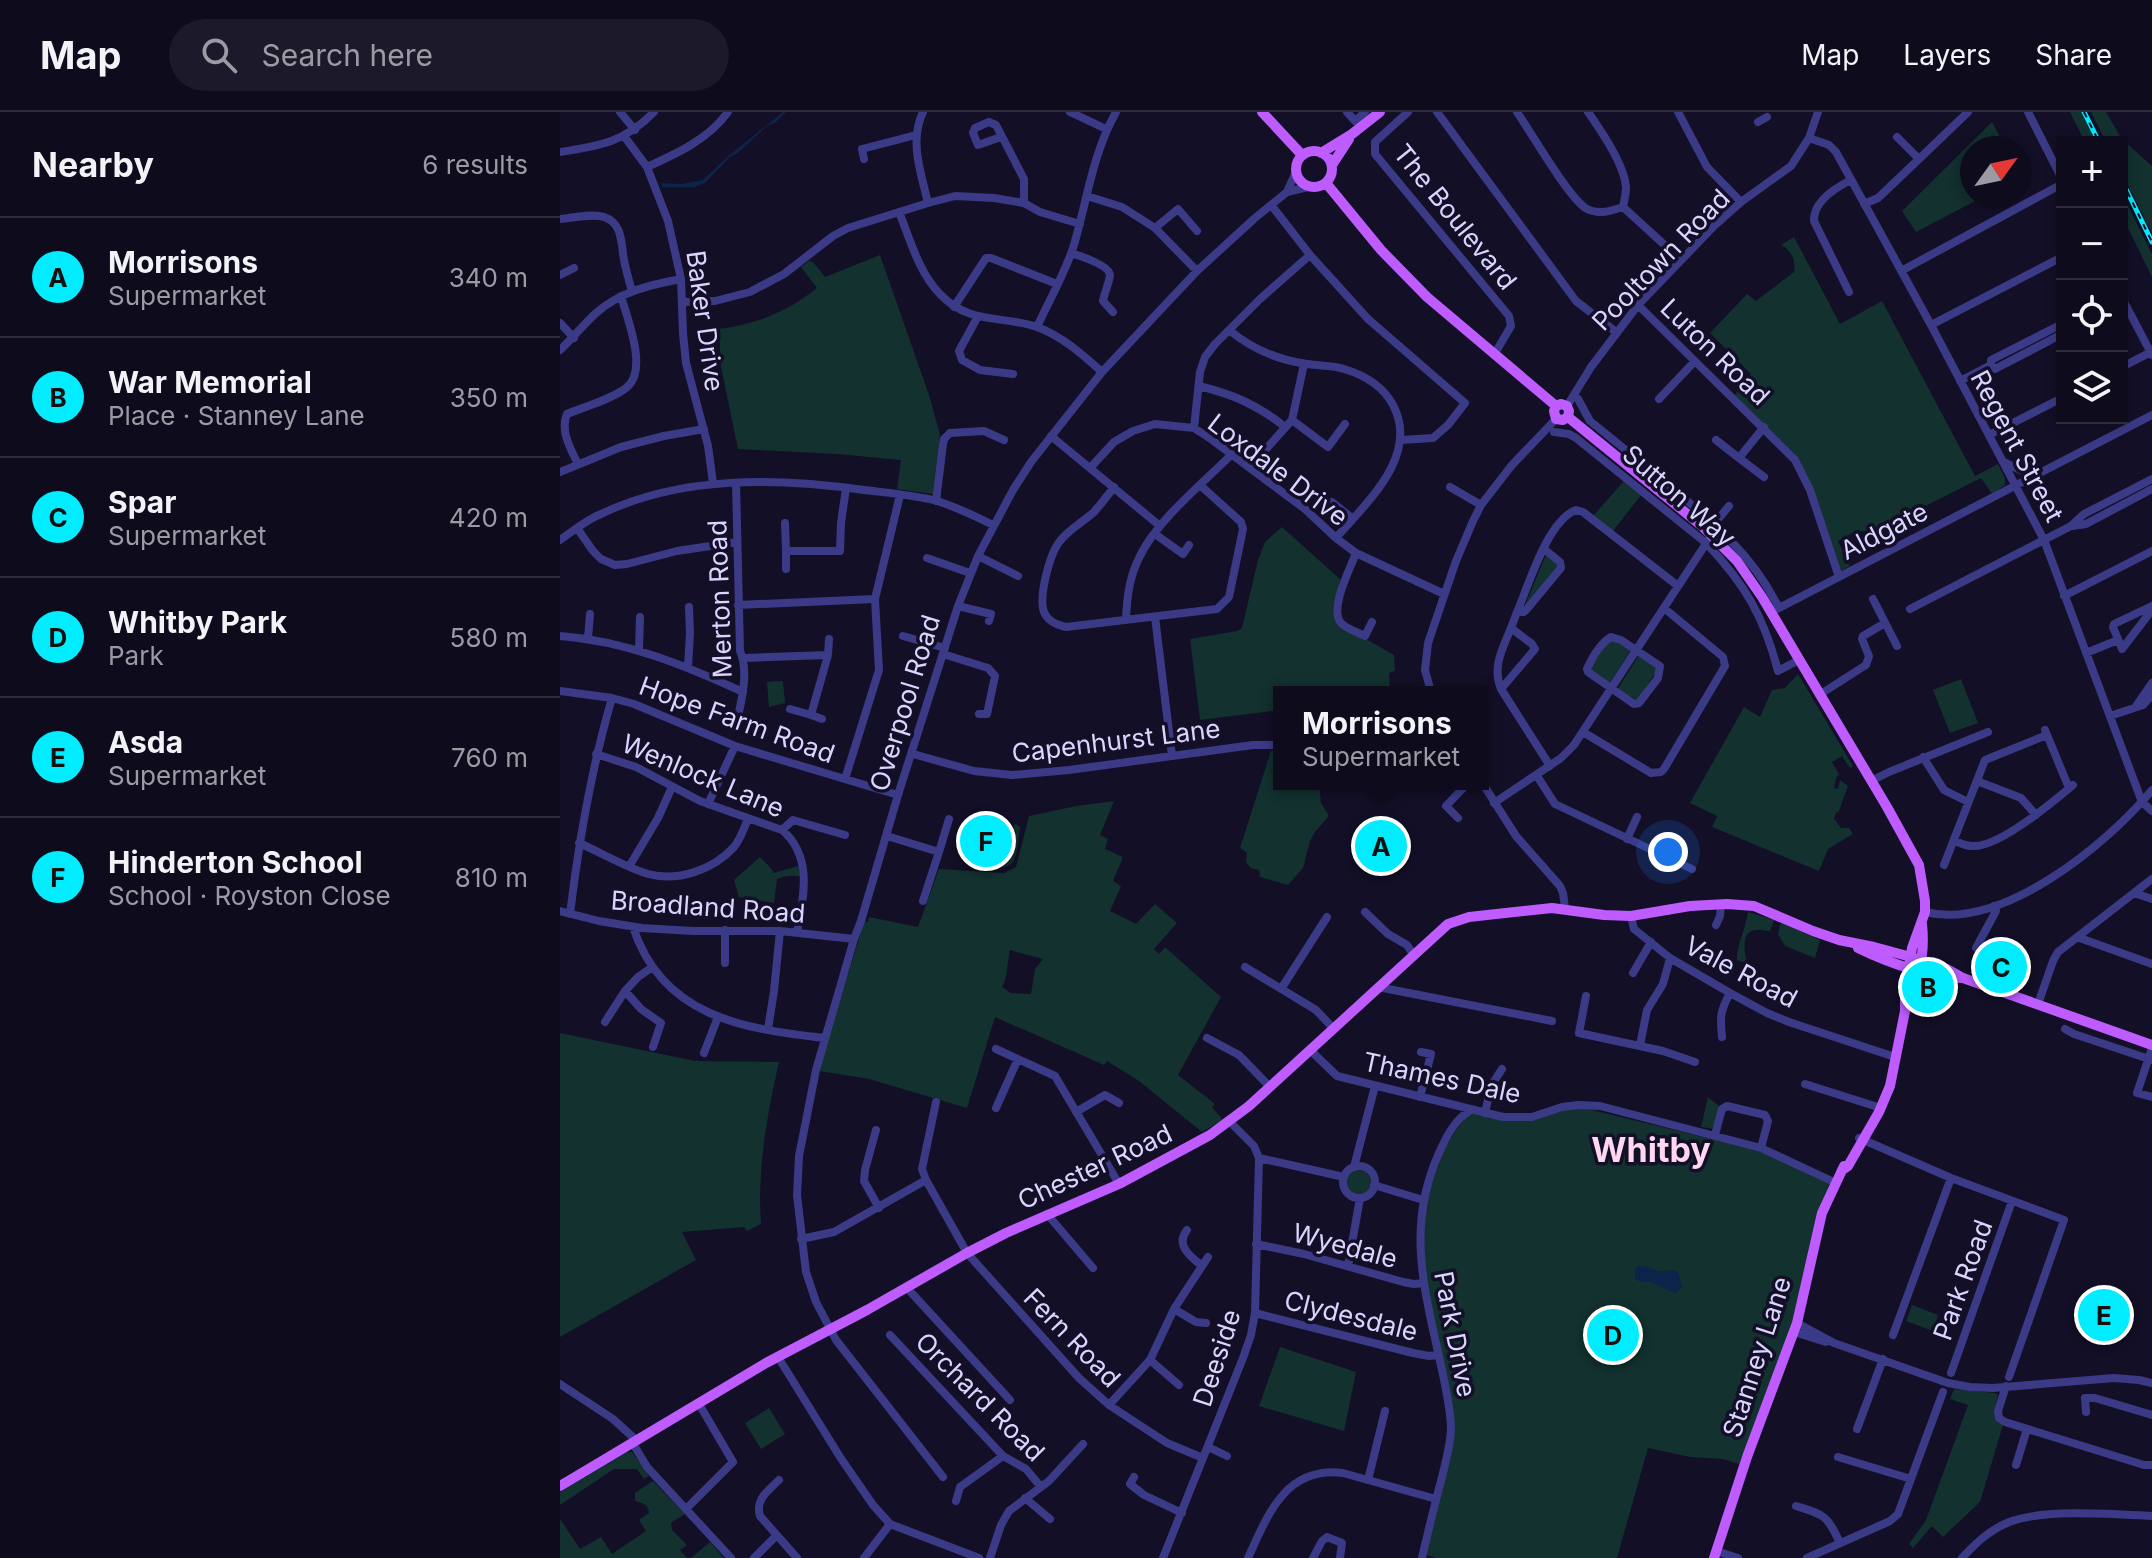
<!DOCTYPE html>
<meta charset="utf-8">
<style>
body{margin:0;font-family:Inter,sans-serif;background:#1c192a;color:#f1f3f6}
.controls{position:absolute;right:24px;top:24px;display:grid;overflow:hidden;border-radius:0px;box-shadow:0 4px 12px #0003}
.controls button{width:72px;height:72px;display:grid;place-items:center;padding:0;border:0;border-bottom:2px solid #2e2b3b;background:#0e0b1d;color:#f1f3f6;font:40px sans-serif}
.compass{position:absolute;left:1400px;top:24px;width:72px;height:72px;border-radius:50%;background:#0e0b1d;box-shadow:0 4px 12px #0003;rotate:57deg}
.you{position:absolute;left:1108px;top:740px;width:28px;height:28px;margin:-20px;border:6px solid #fff;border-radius:50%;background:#1a73e8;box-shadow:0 0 0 12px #1a73e833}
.badge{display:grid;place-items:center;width:52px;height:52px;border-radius:50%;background:#01ecff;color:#111;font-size:26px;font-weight:700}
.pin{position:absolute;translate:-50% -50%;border:4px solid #fff;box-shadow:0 2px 8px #0006}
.popup{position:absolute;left:713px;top:574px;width:216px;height:104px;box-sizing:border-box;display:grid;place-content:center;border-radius:0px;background:#0e0b1d;filter:drop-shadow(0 2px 6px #0005);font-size:26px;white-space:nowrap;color:#9b9ba4}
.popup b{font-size:30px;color:#f1f3f6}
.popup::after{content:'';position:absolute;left:50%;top:100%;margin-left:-16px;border:16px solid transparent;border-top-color:#0e0b1d}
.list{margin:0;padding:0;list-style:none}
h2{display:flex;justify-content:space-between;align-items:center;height:104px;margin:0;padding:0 32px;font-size:34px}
h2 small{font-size:26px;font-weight:400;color:#9b9ba4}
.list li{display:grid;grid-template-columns:52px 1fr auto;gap:24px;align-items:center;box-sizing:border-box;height:120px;padding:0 32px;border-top:2px solid #2e2b3b}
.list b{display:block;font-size:30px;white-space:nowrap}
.list p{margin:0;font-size:26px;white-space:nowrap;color:#9b9ba4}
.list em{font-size:26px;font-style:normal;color:#9b9ba4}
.icon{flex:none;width:44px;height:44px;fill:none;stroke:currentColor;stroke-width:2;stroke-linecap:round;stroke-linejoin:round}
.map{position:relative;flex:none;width:1592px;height:1446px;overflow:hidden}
header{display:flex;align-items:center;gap:48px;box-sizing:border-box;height:112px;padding:0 40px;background:#0e0b1d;border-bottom:2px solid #2e2b3b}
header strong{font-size:38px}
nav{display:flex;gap:44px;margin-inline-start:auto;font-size:28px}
.search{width:560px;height:72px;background:#1c192a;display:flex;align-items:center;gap:20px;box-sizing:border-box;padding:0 28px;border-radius:44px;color:#9b9ba4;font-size:30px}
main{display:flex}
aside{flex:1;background:#0e0b1d}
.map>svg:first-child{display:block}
.green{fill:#12312f;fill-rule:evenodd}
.water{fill:#0c244a}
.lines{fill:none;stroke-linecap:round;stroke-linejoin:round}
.minor{stroke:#3b3a87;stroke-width:8}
.major{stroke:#be5cff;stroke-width:10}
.rail-casing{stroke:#01ecff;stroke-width:5}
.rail{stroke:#130f27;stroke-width:2;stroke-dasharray:6;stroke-linecap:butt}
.labels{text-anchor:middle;stroke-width:7;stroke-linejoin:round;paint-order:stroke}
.street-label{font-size:26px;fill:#d9d5ff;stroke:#130f27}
.district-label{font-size:34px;font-weight:bold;fill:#ffd7f1;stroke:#130f27}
</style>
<header>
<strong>Map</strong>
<div class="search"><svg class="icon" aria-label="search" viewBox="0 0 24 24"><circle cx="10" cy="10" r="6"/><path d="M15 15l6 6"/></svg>Search here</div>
<nav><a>Map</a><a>Layers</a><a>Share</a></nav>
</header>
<main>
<aside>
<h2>Nearby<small>6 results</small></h2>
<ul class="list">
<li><span class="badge">A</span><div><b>Morrisons</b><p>Supermarket</p></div><em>340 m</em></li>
<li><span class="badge">B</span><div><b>War Memorial</b><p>Place · Stanney Lane</p></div><em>350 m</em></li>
<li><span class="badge">C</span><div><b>Spar</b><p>Supermarket</p></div><em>420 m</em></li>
<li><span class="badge">D</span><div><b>Whitby Park</b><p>Park</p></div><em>580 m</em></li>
<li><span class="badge">E</span><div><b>Asda</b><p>Supermarket</p></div><em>760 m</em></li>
<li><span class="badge">F</span><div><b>Hinderton School</b><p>School · Royston Close</p></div><em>810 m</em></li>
</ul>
</aside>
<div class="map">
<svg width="1592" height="1446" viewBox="0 0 1592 1446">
<rect width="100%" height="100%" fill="#130f27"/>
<!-- green -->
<path class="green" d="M1510,0H1521L1536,30H1525Z
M1531,0H1546L1561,26L1592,54V121L1562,61V30H1546Z
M1432,10L1446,36H1412V84H1425L1356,120L1342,99Z
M1562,82L1592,142V165L1562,104Z
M1234,125L1280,212L1322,189L1415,364L1438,352L1445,366V373L1432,382L1421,366L1314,420L1296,419L1278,429L1290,454L1281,459L1253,377L1239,348L1174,284L1191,262L1150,221L1187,182L1196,189L1234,160C1236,148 1231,138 1221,133Z
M320,143L369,283L380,323L373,382L337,377L341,348L277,342L178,337L161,255L159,217C196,212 227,200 257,176L241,155L249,149L253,150L265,165Z
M1064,369L1081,383L1053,419L1033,404Z
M722,415L781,468C777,484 769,497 779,512L834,543L835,559L829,561L830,580H719V593L713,599L640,608L630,527L677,519L682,516L698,448L705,430Z
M986,443L998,452L996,457L963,498Z
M1056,527L1071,538L1049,572L1031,559L1032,554L1048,529Z
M1079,543L1095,552L1097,561C1086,569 1088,579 1077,588L1057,578Z
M1238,562L1293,654L1290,656L1281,643V645L1272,650L1279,662L1276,666L1274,676L1278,677L1280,668L1288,674L1279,699L1276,701L1274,707L1281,716H1289L1293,722L1268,737L1259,759L1152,715L1157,704L1130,691L1184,595L1200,605L1212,578L1225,576Z
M1401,567L1418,611L1390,621L1373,578Z
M223,569L225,591L209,595L207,570Z
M711,639H719V672H759L761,691L769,704L755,720L750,729L743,756L728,773L700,765L699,758L691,756L686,750L687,741L680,736Z
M554,689L540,723L548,727L545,737L563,745L553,769L561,774L550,799L576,812L595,792L617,811L594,837L599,842L605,835L661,885L618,963L655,992L652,995L663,1008L642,1020L579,969L547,949L544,953L435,905L407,996L309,967L259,959L304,810H308L309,805L358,815L379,757L444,761L456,755L469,704L516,694ZM450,838L483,847L475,857L471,882L451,881L442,875C448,865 447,850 450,838Z
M456,712L460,715C455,757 456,760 414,751L410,746L412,742L443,746L448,743L453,714Z
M200,745L209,754L214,761L238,754L240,764H227L217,767L214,791L179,785L174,768Z
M1188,800L1214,808L1210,819C1206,819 1201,817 1197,818C1180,818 1184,842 1188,852L1177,848C1176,835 1186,816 1188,800Z
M1221,810L1260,828L1255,846L1225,834L1218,822Z
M0,921L135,949L219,950C207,1004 197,1057 201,1112L187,1119L184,1115L122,1120L136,1148L0,1225Z
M1148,985L1161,996L1154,1017L1141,1015Z
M1024,996L1201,1039L1271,1073L1241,1190L1179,1352L1163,1347L1130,1345L1088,1336L1057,1446H876L866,1443L887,1355L890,1283L863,1155L862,1133L868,1080L885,1036L896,1018L910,1001L935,1005Z
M785 1071a13 13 0 1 1 26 0a13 13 0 1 1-26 0Z
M1352,1193L1378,1203L1373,1219L1346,1209Z
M720,1235L796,1260L784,1319L699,1294Z
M1394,1277L1435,1281L1438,1283L1435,1295L1443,1313L1420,1390L1383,1425L1372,1414L1353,1436L1349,1432L1366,1408L1408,1293L1390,1287Z
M209,1296L225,1322L201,1337L185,1311Z
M67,1340H72L89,1364L84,1367L77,1357H54L0,1393V1380Z
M93,1369L125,1402L111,1411L112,1418L127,1433L120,1438L127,1446H0V1407L20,1437L41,1425L52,1442L86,1419L79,1408L89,1401C88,1392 83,1391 75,1389V1381Z
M150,1430L164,1446H131Z"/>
<!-- water -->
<path class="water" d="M223,0H226L215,11L208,13L178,41L170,45L145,71L134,75H102V71L122,72L143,68L167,45Z
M1078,1154C1089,1153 1093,1159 1101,1159C1109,1160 1110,1156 1118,1160L1122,1175L1116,1181C1107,1179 1101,1173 1093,1171C1085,1168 1083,1172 1075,1167V1157Z"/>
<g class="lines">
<!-- minor -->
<path class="minor" d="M60,0L75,18
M363,0C349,29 361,61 368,91
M510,0L546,17
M787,0L795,9L805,0
M848,0L815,30V42L949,204L951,214L934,243
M877,0L1016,189L1056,220
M957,0C970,19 1010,88 1027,97C1039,103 1051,99 1063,95
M1028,0C1041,19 1065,53 1066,76C1066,82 1064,89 1063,95L1121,148
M1118,0L1147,55L1181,90
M1468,0L1502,67
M1198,10L1207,5
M64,24L87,55L108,109L121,167L123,221L126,251L148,334L153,371
M441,25L418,33L413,21L415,16L429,10L436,13L464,67V91
M1249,26L1269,33L1276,40L1371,213L1484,428L1582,690L1592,699
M0,40C40,34 65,30 94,0
M304,47L302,37L356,23
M1359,47L1408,0
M87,55C116,42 149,27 168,0
M727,80L748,75
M527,84L562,95L595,116L637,159
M1304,92L1318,86L1359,47L1337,25
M712,94L750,143L808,207L905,291L888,313L873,326L841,328
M339,100C350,127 359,161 380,182C409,213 441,203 477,215C502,224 523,243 542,260
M0,107C13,106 32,101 44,105C63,111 61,132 64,148C66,158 69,169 72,179
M595,116L618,97L637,119
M511,141C520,144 549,153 550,163C550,167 544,183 543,189L553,200
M1341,159L1502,72
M0,163L14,156
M1289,180L1254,109C1253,90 1275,76 1291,68
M1562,186L1592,243
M123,190L155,189L190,180L224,162L273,124L288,116L368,91L395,84L434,86L464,91L480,100L520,112
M1078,193L1235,348L1250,378L1279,465
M394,195L426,146H431L497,172
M417,206L399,239L402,248L420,258L453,262
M0,211L14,226
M1371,213L1502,145
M477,215C489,189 504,163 513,136C527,90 532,43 556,0
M669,218C692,237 717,248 747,252C760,254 773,253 784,257C804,263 823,274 833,293C860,344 806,391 776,426
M0,238C12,227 23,213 35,202C59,180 89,173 121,167
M1431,253L1435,257L1502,222
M1562,255L1591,240
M1400,269L1431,253V248L1502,212
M639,274C672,282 698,293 725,315
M1018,287L1030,309C1056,330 1082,351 1107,372C1153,410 1192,442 1219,496
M1099,287L1135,249
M1007,294L1031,255L1078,193L1154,114L1181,90L1231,54L1249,26L1258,0
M732,308L768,335L785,312
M634,316L640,260L645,245L655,232L700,187L750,143
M994,320L1009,322L1016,326L1146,431C1185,472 1204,505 1218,559L1239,548
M1429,323L1502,286
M491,324L600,414
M1156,328L1179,346L1204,315
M1179,346L1204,365
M1444,350L1464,360L1480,362
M18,352C10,336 0,318 7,302C26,294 50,288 66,276C89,259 67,206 61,184
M531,355L554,330L573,319L595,312L634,316L651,327L745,397L776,426L796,441L884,482
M690,355L732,308L744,252
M0,360L61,335L104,324L144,317
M176,371L180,539C188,557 183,582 179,600
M554,375C548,383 541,392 534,400C523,410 509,417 500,429C490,441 477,488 485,502C489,510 497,513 506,515L657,497L669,485L683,417L681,410L641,374
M890,375L921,393
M376,389L383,332L384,327L390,321L424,319L444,328
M772,390L793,407
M225,411L226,439H280L281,411L286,376
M1155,411L1169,394
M1512,414L1526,412L1592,377
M17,416L33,439L41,447L55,453L67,452L117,439L177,430
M595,422L623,442L629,433
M0,428C13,419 26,408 41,402C122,363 217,366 304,378C328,381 354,383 377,389C396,395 415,404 433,413
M796,441C790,457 769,497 781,511C787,517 797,520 805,524L812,510
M418,444L458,464
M367,446L410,461
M226,457V439
M1504,484L1592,439
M1313,487L1337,534
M178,493L315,487
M398,494L431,502L429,509
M1592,494L1554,512L1553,515L1562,537L1592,498
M1350,497L1511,414L1524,402L1592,367
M957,500C969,473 987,409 1016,398L1023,400L1118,474
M1211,500L1592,303
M595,505L612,644
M566,507C567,486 569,466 579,446C596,409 642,372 671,343
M951,516C942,538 932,555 941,577L990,654
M0,524C66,529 124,553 183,580
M343,524L385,536
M1051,525L1061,528L1100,554L1098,566L1079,591L1074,592L1028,560L1027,557C1032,546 1041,531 1051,525Z
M28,526L30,502
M79,538L80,505
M1526,541L1558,528
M383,542L428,556L435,564L427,602H419
M268,543L269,527
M184,546L268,543L251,603L262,607
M128,555L130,521L129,495
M941,577L975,537L972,532L951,516L957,500H964L967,497L1001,456L1000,450L984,437
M0,579L52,586L74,592L175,634L338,683
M871,580L865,558L868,531L896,449L913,409L921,393L952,353L996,307
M1259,583L1306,553L1309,544L1302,527L1303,524L1325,511
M1576,594L1592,571
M230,597L251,603
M1550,604L1583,593L1592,583
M1485,618L1509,676
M1023,620L1091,661L1101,660L1104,657L1165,554L1163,545L1104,496
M36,642L76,655L140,689L222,718C253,744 244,785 237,820
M353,642L414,659L452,663L509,658L693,633H719
M1363,645L1384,678L1408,690
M977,664L995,692L1132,757
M285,667L319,558L315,487L340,383
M1311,669L1329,660L1428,620
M1417,669L1461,686L1476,703
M820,672L821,673
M923,672L956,724L1000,774L1003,781L1005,796
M934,691L1001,646L1014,633L1149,427
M148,692L175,634
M898,706L886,694L907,672
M222,718L233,708L285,723
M327,724L379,740L363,789
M1067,727L1077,705
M1394,728C1399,731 1405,734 1412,734C1438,736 1493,690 1513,673
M19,731C42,741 65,755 88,762C118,770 153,758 174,735C180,728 184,716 188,707
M379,740L389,707
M70,753L98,706L112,675
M1384,753L1425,648L1487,623
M1574,781L1592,787
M0,799L39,809L82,816L133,819H220L294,827
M805,800L828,822L847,833L853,842
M1365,800C1442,819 1546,733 1592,678
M10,802C19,727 31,658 52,586
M1071,804L1074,817L1110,846L1170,881L1207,901L1229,910L1335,945
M1156,813L1160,804L1161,792
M73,815C102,904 182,917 265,926
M165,818V851
M1517,825L1592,852
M1416,836L1436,799L1434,794
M685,855L756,898L773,916
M91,856L78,865L65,879L81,897L101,911L93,935
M1073,861L1091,830
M818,875L992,909
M721,877L767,805
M1026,884L1019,921L1103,939L1135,950
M1478,892L1493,849L1498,840L1592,767
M45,910L65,879
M208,917L214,879L220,819
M1505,917L1514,922L1592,948
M1162,925C1160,905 1160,899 1170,881
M647,926L679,943L710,975
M1080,933L1087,898L1103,872L1110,846
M1592,936L1577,981L1592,985
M436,937L495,964L559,1072
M750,938L777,964L943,1005H972L1002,995L1018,993L1040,994L1201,1036L1276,1071
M144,941L158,905
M1245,972L1321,996
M860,985L871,942L861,940
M376,990L362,1057L366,1068L407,1141L519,1266L549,1293L607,1331L643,1346
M436,996L458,947
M516,1000L545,983L559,991
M925,1001L931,974L942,957
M316,1018L305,1058L304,1069L319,1096
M1155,1023L1162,997L1167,994L1205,1003L1208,1009L1201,1036
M1299,1026L1391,1066L1504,1108L1449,1265
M699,1046L784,1065
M783 1070a16 16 0 1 1 32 0a16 16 0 1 1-32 0Z
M794,1055L815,974
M814,1073L863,1088
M487,1102L533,1156
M627,1118C615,1133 630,1144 642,1154
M241,1127L274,1120L366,1068
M696,1132L744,1142L843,1170L854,1172L864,1171
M788,1154L800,1086
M347,1176L450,1288
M614,1197L636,1210L646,1211
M695,1201L853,1241L869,1244L878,1243
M1237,1211L1274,1231L1388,1271L1410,1275L1433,1276L1554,1266L1579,1268L1592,1271
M1234,1220L1266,1230
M330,1223L443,1344L466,1357L481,1375
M1333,1223L1391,1066
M218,1245L280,1345L313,1393L330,1412L419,1446
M590,1248L619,1273
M1391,1261L1452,1089
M0,1272L53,1307L76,1328
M1446,1274L1438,1299L1439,1306L1445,1310L1584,1353H1592
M549,1293L590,1248L614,1197L648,1145
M1526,1300L1525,1286H1535L1592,1303
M1297,1317L1323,1247
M72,1330L87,1355L171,1446
M648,1335L667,1344
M1278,1345L1351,1367
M1456,1353L1467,1317
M383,1365L276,1228L256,1190L246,1160L237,1083L239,1044L256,958L294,827L301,809L338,683L398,494L418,444L453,378L471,350L542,260L637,159L695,106L727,80L736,60
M574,1365L570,1372L584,1383L622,1401
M219,1368C208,1379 195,1387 200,1404L237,1446
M808,1368L825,1299
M465,1386L490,1407
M396,1389L400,1375L443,1344
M1236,1394C1265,1403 1267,1403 1280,1431
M127,1396L173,1350L139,1292
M1156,1439L1178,1446
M194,1446L217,1423
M304,1446L330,1412
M430,1446L441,1413L449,1399L489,1369L523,1332
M603,1446L683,1246L691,1223L695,1201L699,1046L694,1034L670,1010
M688,1446C708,1402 726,1354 783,1361L876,1387
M753,1446L762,1429L767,1425L782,1431L780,1446
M862,1446C868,1420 874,1395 881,1369C885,1352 891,1333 891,1315C890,1293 885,1271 880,1249C864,1176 846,1114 879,1041C886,1025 895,1007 911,998
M1247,1446L1330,1409L1338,1402L1383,1280
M1402,1446C1415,1432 1428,1419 1447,1411C1481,1396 1554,1402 1592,1404"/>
<!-- major -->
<path class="major" d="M702,0L742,43
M736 57a18 18 0 1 1 36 0a18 18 0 1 1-36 0Z
M761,41L792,22L820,0
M772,53L789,27
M766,71L821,138L867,185L996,294
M996,294L994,299L996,307L1003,308L1008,305
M996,294L1001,292L1007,294L1009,299L1008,305
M1008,305L1142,414L1177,449L1202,485L1327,695L1359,753L1365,789V800L1352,836L1345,879V899L1330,974L1319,1000L1288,1054L1282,1058
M1298,836C1329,851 1367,864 1401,866
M1347,893C1360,867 1365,840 1362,812
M0,1374L206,1251L307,1198L407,1141L446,1121L559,1072L650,1023L689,994L888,812L909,805L992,796L1044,803L1071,804L1130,794L1167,792L1194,794L1253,819L1279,828L1314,835L1351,845L1387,857L1403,866L1592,933
M1154,1446L1187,1345L1237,1211L1262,1101L1284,1054"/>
<!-- rail casing -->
<g class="rail-casing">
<path id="rail" d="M1524,0L1539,30
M1562,69L1592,130"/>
</g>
<!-- rail -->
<use href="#rail" class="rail"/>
</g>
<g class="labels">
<!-- street labels -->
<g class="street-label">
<text transform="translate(895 105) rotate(51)" y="9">The Boulevard</text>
<text transform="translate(1101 148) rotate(-46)" y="9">Pooltown Road</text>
<text transform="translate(145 209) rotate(82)" y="9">Baker Drive</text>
<text transform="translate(1155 240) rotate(44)" y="9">Luton Road</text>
<text transform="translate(1457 334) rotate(62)" y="9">Regent Street</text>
<text transform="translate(718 358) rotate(37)" y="9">Loxdale Drive</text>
<text transform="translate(1119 384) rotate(41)" y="9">Sutton Way</text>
<text transform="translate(1324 419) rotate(-27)" y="9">Aldgate</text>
<text transform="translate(160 487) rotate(-92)" y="9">Merton Road</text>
<text transform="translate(345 591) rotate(-73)" y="9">Overpool Road</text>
<text transform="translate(177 608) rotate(20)" y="9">Hope Farm Road</text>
<text transform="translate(556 629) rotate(-7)" y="9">Capenhurst Lane</text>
<text transform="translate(143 664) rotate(23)" y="9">Wenlock Lane</text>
<text transform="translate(148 795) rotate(4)" y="9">Broadland Road</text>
<text transform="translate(1181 860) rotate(28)" y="9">Vale Road</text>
<text transform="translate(882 966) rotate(12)" y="9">Thames Dale</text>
<text transform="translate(535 1055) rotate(-25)" y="9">Chester Road</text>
<text transform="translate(785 1134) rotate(15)" y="9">Wyedale</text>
<text transform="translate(1403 1168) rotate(-70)" y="9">Park Road</text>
<text transform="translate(791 1204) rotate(14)" y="9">Clydesdale</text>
<text transform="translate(895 1222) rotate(79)" y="9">Park Drive</text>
<text transform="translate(512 1226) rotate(46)" y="9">Fern Road</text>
<text transform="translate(1197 1245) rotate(-72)" y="9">Stanney Lane</text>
<text transform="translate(657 1246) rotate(-72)" y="9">Deeside</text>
<text transform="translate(420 1285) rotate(45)" y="9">Orchard Road</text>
</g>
<!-- district labels -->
<g class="district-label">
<text x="1091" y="1050">Whitby</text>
</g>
</g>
</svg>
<div class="controls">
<button>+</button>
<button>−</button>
<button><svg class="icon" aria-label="locate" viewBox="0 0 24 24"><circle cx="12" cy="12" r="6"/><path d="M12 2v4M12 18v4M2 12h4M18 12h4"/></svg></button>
<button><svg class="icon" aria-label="layers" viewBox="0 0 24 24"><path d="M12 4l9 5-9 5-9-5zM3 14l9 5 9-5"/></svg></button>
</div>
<svg class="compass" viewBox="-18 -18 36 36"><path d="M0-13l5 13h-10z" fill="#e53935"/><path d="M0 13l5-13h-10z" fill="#9b9ba4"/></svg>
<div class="you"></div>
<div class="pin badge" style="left:821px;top:734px">A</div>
<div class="popup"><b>Morrisons</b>Supermarket</div>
<div class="pin badge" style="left:1368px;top:875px">B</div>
<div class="pin badge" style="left:1441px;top:855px">C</div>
<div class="pin badge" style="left:1053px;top:1223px">D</div>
<div class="pin badge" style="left:1544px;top:1203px">E</div>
<div class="pin badge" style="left:426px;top:729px">F</div>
</div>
</main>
